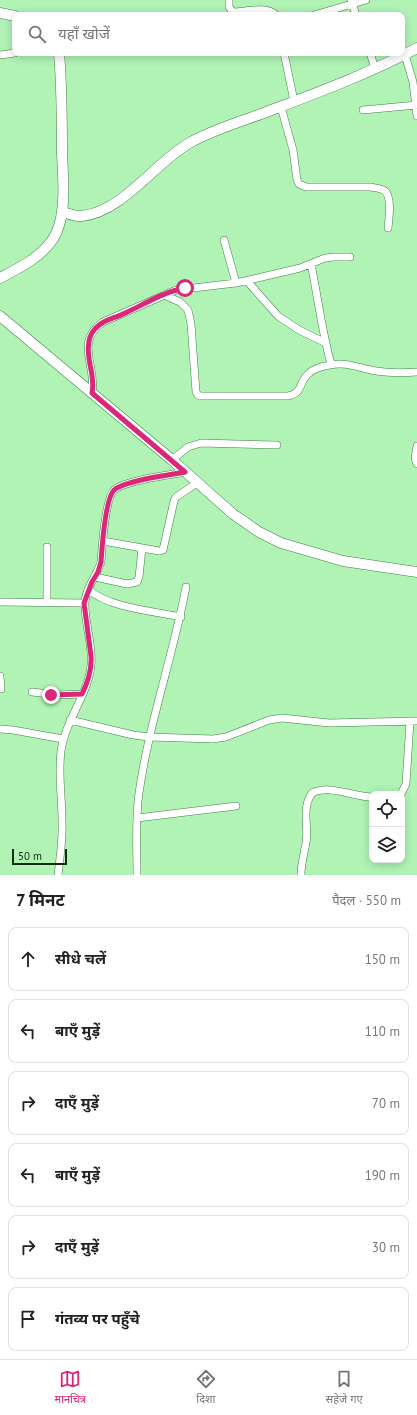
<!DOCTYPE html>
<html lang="hi">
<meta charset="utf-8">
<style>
body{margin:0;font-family:"PT Sans","Noto Sans Devanagari",sans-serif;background:#f2f2f2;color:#202124}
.controls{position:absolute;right:12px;bottom:12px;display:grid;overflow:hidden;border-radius:8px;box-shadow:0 2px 10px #0003}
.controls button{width:36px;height:36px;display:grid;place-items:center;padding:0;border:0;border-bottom:1px solid #e0e0e0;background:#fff;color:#202124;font:20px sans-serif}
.scale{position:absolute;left:12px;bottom:10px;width:55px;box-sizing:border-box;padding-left:4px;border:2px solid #112b14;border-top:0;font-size:11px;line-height:14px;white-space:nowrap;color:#112b14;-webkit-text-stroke:3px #b0f3b5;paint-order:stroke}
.stop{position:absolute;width:12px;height:12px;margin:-9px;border:3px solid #db2777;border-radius:50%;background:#fff}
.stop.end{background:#db2777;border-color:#fff;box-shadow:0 1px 4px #0008}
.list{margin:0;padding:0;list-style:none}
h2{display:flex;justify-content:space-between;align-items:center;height:52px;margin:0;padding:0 16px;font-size:17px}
h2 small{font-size:13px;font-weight:400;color:#757577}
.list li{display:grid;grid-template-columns:26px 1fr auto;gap:12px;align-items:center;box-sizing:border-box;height:64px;margin:0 8px 8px;padding:0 8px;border:1px solid #e0e0e0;border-radius:8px}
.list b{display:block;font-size:15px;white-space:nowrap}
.list em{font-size:13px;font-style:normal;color:#757577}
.icon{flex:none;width:22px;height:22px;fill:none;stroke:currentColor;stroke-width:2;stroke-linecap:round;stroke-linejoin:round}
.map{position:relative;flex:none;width:417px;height:875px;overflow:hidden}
.search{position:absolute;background:#fff;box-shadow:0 2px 10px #0003;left:12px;right:12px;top:12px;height:44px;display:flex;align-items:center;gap:10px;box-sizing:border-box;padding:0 14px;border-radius:8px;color:#757577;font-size:15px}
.sheet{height:484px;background:#fff}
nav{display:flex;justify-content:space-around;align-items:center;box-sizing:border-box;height:56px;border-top:1px solid #e0e0e0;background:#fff;font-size:11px;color:#757577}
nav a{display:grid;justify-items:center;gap:2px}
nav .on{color:#db2777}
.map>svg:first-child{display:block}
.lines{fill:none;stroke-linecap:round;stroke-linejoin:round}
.street-casing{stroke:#407f48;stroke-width:8}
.secondary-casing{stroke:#407f48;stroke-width:11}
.street{stroke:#fff;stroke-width:7}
.secondary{stroke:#fff;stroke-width:10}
.route{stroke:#db2777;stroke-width:5}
</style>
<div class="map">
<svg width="417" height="875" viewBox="0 0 417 875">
<rect width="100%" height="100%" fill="#b0f3b5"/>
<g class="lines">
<!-- street casing -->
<g class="street-casing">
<path id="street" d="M229,0V7L232,11L235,12C247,11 267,6 276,15
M351,0L356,15
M314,15L366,0
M284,53L294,101
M370,53L375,68
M0,55L15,53
M405,55L413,82L417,116
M281,107L293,150L297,180L299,184L306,187H370C375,188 381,188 385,191C392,197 389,219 388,228
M363,110L417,105
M224,240L236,283
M311,264C318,298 322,332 331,364
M247,281L278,316L299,330L326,343
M164,295L180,302L188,310L191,324L196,392L198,395L200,396H288C303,393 298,384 308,374C313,369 323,366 330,365C346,361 361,369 376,371C389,373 404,373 417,372
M92,393C97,366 74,342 103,322L176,290L236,283L300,268L325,258L334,257H350
M417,446L415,458L417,464
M172,460L188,447L201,443L277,445
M103,541L159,551L163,550L174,501L176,497L197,483
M95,577L127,584L137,582L139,577L142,548
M89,590C110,608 153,611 181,617
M0,602L84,603
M47,603V547
M0,676L1,689
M32,692L58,695L82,694
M70,720L133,735L149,737L213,739L226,737L269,720L282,718L329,723L417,721
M0,729L13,730L63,739
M401,794L406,784L410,721
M137,818L236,806
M58,875C60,857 63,839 62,821C62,797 58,774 61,751C65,721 89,693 91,665C93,645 85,625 85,605C84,590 97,576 101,562C102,548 105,499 114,490C125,480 170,475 185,472
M137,875C137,848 135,820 139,793C149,723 173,656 186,587
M301,875C301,864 304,854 306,843C309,826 301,809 312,793C330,784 353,797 372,797"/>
</g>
<!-- secondary casing -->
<g class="secondary-casing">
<path id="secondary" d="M0,13L15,16
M62,212C68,213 75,217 82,216C123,212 156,161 191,142C215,129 243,121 269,111C319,92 370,73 417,48
M0,278C17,269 38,259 50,243C56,236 59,227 61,218C65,197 63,175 62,154C62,120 62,87 59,53
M0,316L172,460L233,514L259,532L281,543L343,561L417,572"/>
</g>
<!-- street -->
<use href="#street" class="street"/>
<!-- secondary -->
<use href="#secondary" class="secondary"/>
</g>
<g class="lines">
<!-- route -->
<path class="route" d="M51,695L82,694C88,682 92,670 91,656L84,603L92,582L98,572L101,562C102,548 105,499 114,490C125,480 170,475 185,472L92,393C96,375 85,359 89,341C90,336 93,330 98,326C104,320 115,318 123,314C143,305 163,292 185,288"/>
</g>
</svg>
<div class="controls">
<button><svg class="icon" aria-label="locate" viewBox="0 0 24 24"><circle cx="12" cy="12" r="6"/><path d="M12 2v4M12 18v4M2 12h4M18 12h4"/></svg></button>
<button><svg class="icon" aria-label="layers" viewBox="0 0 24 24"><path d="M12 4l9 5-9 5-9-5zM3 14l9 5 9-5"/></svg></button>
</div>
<div class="scale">50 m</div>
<div class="stop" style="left:185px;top:288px"></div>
<div class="stop end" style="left:51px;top:695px"></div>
<div class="search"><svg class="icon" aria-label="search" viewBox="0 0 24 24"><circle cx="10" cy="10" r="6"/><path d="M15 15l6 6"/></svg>यहाँ खोजें</div>
</div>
<section class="sheet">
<h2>7 मिनट<small>पैदल · 550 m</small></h2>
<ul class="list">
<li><svg class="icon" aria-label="ahead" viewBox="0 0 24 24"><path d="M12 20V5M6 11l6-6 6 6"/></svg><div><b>सीधे चलें</b></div><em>150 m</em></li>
<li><svg class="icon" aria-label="left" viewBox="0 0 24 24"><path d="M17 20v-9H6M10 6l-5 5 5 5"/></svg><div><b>बाएँ मुड़ें</b></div><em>110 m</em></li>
<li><svg class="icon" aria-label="right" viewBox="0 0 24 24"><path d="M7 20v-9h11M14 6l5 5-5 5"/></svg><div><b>दाएँ मुड़ें</b></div><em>70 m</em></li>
<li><svg class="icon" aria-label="left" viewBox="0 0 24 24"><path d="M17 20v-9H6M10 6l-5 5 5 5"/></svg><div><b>बाएँ मुड़ें</b></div><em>190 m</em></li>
<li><svg class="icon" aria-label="right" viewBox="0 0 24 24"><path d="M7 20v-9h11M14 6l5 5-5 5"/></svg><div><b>दाएँ मुड़ें</b></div><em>30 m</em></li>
<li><svg class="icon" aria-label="arrive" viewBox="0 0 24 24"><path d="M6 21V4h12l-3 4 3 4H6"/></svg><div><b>गंतव्य पर पहुँचे</b></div></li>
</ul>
</section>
<nav>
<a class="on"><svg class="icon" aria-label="map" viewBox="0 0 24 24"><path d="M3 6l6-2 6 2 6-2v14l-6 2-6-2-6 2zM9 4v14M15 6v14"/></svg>मानचित्र</a>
<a><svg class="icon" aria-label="directions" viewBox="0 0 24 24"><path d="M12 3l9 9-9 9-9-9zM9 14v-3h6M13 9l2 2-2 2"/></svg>दिशा</a>
<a><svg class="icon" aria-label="saved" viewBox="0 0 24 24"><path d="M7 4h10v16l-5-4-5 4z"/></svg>सहेजे गए</a>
</nav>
